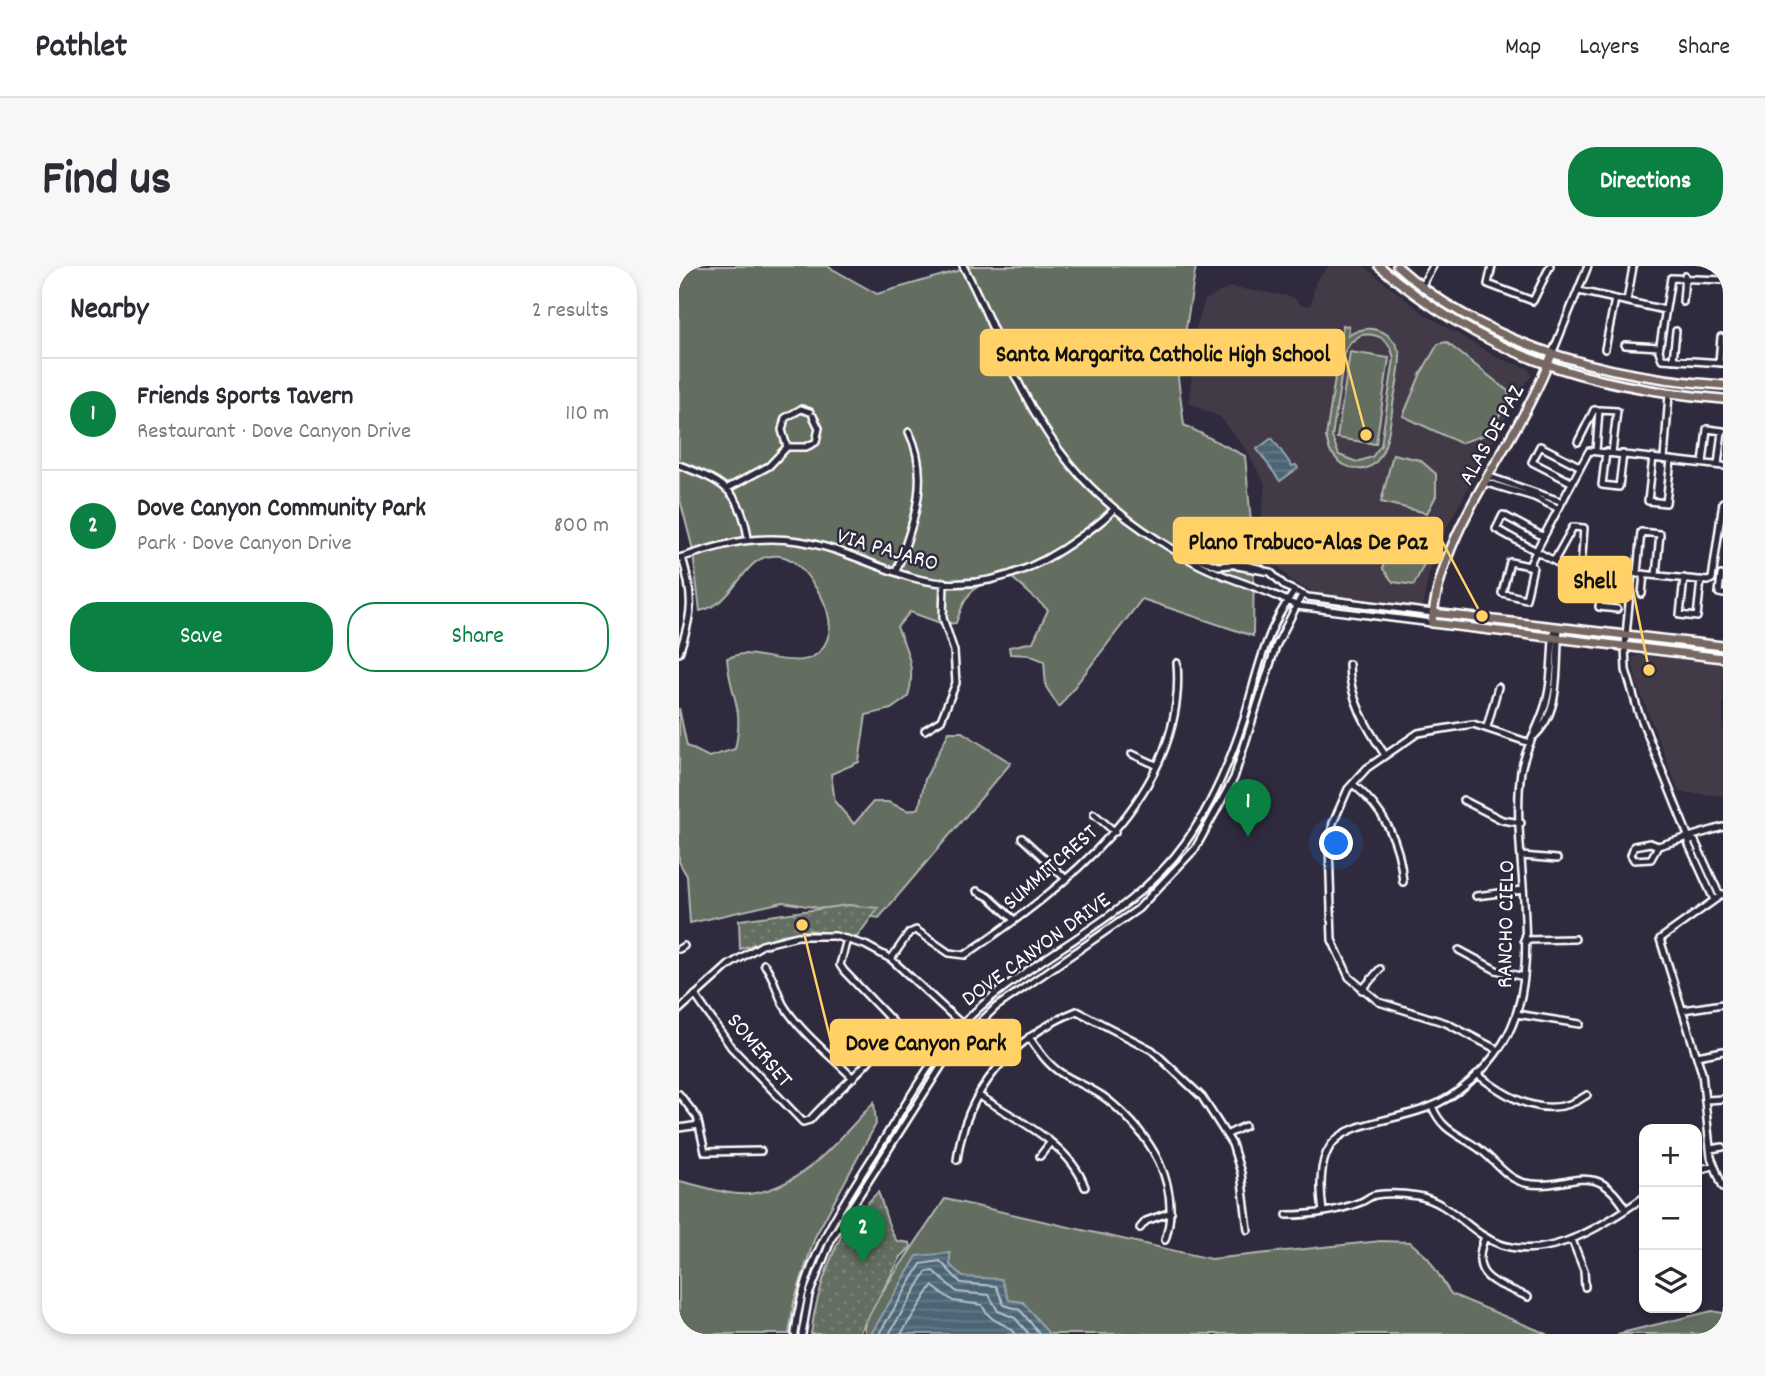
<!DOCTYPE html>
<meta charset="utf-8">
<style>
body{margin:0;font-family:Dekko,sans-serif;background:#f7f7f7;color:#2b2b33}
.controls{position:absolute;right:21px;bottom:21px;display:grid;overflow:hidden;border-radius:14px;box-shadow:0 4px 10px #0003}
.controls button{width:63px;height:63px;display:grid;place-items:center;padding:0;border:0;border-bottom:2px solid #e1e1e2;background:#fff;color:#2b2b33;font:35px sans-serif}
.you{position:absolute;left:658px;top:578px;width:24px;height:24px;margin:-18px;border:5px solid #fff;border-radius:50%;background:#1a73e8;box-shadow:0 0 0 10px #1a73e833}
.badge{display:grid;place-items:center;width:46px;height:46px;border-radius:50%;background:#0b8043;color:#fff;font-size:23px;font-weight:700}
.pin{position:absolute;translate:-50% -58px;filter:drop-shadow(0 2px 4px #0008)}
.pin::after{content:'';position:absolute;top:37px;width:24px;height:21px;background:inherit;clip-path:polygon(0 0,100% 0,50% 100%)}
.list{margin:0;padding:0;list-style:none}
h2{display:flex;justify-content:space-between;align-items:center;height:91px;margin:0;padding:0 28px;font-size:30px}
h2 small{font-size:23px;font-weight:400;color:#7c7c81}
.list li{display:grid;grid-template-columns:46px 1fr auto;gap:21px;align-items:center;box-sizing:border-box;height:112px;padding:0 28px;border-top:2px solid #e1e1e2}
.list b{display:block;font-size:26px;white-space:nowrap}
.list p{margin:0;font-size:23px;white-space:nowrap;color:#7c7c81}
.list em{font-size:23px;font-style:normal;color:#7c7c81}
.actions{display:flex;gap:14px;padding:21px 28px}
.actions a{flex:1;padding:16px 0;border:2px solid #0b8043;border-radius:28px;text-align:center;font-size:24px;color:#0b8043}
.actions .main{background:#0b8043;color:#fff}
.icon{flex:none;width:38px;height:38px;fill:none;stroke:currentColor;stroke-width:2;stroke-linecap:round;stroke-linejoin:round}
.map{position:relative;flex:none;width:1044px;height:1068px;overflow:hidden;border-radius:28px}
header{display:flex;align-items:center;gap:42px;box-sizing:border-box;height:98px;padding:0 35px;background:#fff;border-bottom:2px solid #e1e1e2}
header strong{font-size:33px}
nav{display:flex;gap:38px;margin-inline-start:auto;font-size:24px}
.intro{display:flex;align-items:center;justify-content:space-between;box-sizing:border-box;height:168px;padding:0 42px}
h1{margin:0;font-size:49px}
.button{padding:18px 32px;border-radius:28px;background:#0b8043;color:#fff;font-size:24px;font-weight:700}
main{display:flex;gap:42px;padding:0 42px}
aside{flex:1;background:#fff;border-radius:28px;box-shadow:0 4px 10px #0003}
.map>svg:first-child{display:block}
.built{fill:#433a47}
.grass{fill:#636d61;stroke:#b1b6b0;stroke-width:2;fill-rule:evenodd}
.park{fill:url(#park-dots);stroke:#b1b6b0;stroke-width:2}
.water{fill:url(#water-rules);stroke:#94a3ac;stroke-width:2}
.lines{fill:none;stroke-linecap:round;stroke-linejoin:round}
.shore{stroke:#b7c1c8;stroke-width:2}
.minor-casing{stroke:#fff;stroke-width:10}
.major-casing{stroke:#fff;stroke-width:12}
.minor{stroke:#2f2a3d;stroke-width:5}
.major{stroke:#776864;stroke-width:7}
.labels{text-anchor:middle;stroke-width:5;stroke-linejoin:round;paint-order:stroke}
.street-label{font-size:23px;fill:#fff;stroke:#2f2a3d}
.leader{fill:none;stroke:#ffd166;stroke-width:2.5}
.callout-dot{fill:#ffd166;stroke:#2f2a3d;stroke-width:2.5}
.callout{fill:#ffd166;stroke:#ffd166;stroke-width:2.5}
.callout-label{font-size:24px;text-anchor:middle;font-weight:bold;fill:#111}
</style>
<header>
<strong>Pathlet</strong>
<nav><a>Map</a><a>Layers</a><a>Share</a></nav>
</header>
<div class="intro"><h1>Find us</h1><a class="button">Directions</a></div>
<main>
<aside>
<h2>Nearby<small>2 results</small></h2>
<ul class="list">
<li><span class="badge">1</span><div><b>Friends Sports Tavern</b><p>Restaurant · Dove Canyon Drive</p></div><em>110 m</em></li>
<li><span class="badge">2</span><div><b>Dove Canyon Community Park</b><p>Park · Dove Canyon Drive</p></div><em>800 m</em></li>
</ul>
<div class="actions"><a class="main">Save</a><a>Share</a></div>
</aside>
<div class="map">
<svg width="1044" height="1068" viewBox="0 0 1044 1068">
<defs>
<pattern id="park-dots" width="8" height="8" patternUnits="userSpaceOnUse" patternTransform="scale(1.75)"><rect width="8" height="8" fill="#636d61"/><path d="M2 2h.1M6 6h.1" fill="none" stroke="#7a8379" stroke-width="1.8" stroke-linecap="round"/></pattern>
<pattern id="water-rules" width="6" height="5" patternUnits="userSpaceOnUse" patternTransform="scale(1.75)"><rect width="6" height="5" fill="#4c6575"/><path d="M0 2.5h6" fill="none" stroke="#677c8a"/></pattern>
</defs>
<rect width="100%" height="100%" fill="#2f2a3d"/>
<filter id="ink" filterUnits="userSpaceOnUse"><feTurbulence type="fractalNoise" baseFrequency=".0143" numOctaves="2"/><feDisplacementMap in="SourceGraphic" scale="14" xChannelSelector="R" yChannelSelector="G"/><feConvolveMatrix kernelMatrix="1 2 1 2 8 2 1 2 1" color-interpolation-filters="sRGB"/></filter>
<g filter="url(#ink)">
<!-- built -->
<path class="built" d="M650,0H685L745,48L821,93L849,102L853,109L843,122L768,261L749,310L744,339L739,342L663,334L636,327L613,315L600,301L574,293L573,288L580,280L586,218L566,182L541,151L510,137L517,63L526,34L551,21L614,31L622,39L632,40L636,17Z
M958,389L1044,398V530L1000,526L958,418L953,393Z"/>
<!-- grass -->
<path class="grass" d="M0,0H148L198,28L285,3V0H517L499,112L505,159L566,190L575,289L574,370L463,333L380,441L367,421L365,395L350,389L331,388L330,381L354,376L369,344L330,309C295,319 289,322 277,357L264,358L231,346L218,361C229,386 237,404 229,431L212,443L187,449L180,496L152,508L156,536L175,558L194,536H209L230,545L240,542L246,513L270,466H283L332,497L200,652L104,636L11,657L8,610L0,596V442L8,480L30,491L56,483C66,439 51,432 48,392C53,391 59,388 64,388C92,388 136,411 149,371C154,357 147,337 139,325C129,311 119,293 101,290C62,285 61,337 21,345L13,280L0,230Z
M664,59L670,60L669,70C690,56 713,63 721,88C721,105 717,122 714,138C710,167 705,223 660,196L651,185L647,171ZM682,69C700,66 712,75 715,93L702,179L693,191L678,196L660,189L653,171L666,85L672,76Z
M767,76L829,125L830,134L809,168L781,177L724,150L742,107L759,78Z
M671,86L710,92L697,178L658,172Z
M714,188L741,194L757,208V230L748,247L702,236Z
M705,262L756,275L735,319L714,316L704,303Z
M195,836L197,858L136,971L115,1036L110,1068H0V915C21,919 49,930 70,928C124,922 160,873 195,836Z
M266,933L532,993L702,975L731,976L749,992L772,1028L868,1068H186L185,1053Z
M1033,1045L1044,1047V1068H938Z"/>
<!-- park -->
<path class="park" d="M169,639L199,642L178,671L131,664L102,669L61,683L60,654Z
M199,926C206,942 207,960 218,975L231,977L232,981L222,991L180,1068H132C137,1025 152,987 173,949L177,945L180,946Z"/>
<!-- water -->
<path class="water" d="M593,172L613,200L617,199L619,202L601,215L578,183Z
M271,987V999L284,1011L322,1013L330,1034L344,1036L370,1068H192L238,990Z"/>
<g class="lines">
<!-- shore -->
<path class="shore" d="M200,1068L242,998L261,995L282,1017L317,1020L325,1039L341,1044L361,1068
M210,1068L247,1006L254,1005L278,1026L310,1029L319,1045L336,1052L350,1068
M222,1068L253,1020L274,1035L303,1039C314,1061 326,1054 337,1068"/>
<!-- minor casing -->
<g class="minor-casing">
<path id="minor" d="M284,0C300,28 311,58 325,87C375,193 413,237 515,296C547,314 585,321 618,340L753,357
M813,0L809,18L854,35L871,0
M1044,14L992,12L980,85L983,93L1044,97
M743,19L754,0
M900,25L986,44
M948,35L954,1
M1004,36L1006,10
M946,79L980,81
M926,83L936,33
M873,88L909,0
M994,94L997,65
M1040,97L1042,71
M131,146L122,143L106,152L103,164L108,181H127L137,176L140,162L134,150
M899,176L915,144H920
M917,185L920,144L938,145L933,187
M927,186L923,219L940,221L944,188
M974,191L969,235L987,237L992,194
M985,193L990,129
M1024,197L1028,163L1044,165
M0,199C42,215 62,223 69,272
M1039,199L1043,165
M1044,200L910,185L857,285L884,300L1029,315L1033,313L1044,236
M808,210L881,235
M805,216L855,231L878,242
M892,216L853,196L861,180L900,200
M49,222L90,200L108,181
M509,289L539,300L562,298L583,303
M0,292C44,279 73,268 120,275C158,281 194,300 231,311C294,329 351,308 401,271C412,263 425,255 434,244
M875,295L894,261L905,262L902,302
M558,300L591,306L607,321L629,331L754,347
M850,300L831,296L823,327L847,333L854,301L850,300L857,285L817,263L824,249L863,270
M924,304L920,341L938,343
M217,306C233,260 253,213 230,166
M953,306L946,380L947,404L959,445L1010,572V579L1035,634
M958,307L962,266L981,268L977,309
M1042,309L1040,327L1044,328
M1005,312L1001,349L1018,351L1022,314
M963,328L965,308
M0,387C14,347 15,332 3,291
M670,398C670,432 688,462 706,489
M808,461L819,421
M246,464L262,454L277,417L275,385L264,352L265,316
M853,472C884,446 876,400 880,362
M453,488L477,499
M674,518C705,544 721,575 724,616
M784,534L823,554L842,557
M415,548L436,566
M343,572L387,613
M1010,572L1016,575L1041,630
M979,580L972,593L955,594L952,589L955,580L971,577L979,580L1044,561
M843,590L878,593
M298,625L310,631L335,654
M1044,628L981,673L1023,807L1032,891L1044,921
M797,630L844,624
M845,674L896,673
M0,683L5,680
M780,684L817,704L845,711
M212,693L230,667L237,664L270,687L286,689C382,624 509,529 498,397
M85,698C95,710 97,724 104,738C121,766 151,789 174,812
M683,724L701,703
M16,729L52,781L124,856L131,854C154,826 205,791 214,756L165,705L161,699L168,673
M0,744L50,699L83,679L119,670H156L186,679L212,693L323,795
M1004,744L1044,738
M837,748L901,758
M350,771C359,784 368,798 382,807C397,817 414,822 429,834C471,868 504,919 486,974
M819,784L767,757L700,736L670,711L653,674L650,579L654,557L669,523L688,502L739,467L794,458L851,477
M1018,790L1044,785
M798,808C831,834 870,856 908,829
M0,828L18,851L26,886L82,885
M299,829C336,853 391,877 406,921
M1027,834L1044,833
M753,840C763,865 779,868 799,882C815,893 826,912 846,917C889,926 914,890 946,942
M0,862L20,859
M549,868L566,860
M1031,883L1044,881
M361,890L371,877
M278,894C286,825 335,770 398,745L473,784L523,831L553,878L562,907L569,964
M1018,904L1034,900
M644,946C631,850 681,866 748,842C779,831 807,804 824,777C870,704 830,588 842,505C846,483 857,466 864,446C874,420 872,389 875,362
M608,949C632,949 659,945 682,936C687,934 691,930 696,929C709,927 726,928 739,930C765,935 782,955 803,969C856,1005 921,962 965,931
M461,962L467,955L492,946
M806,971C788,1014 820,1017 849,1031
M893,974L905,1004L906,1021
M116,1068C123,993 166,935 205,873C237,821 265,769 313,731C377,679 458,645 506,577C533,539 551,496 565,453C578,408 586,364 615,326
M123,1068L130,1029L153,972L274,782L317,741L459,643L516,583L555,512L597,380L623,329"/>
</g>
<!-- major casing -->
<g class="major-casing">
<path id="major" d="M700,0C807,90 907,121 1044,133
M718,0C807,80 927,111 1044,119
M873,88C839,179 762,257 753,357L1044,392
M754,347L1044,380"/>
</g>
<!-- minor -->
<use href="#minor" class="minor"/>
<!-- major -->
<use href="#major" class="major"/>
</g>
</g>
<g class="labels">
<!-- street labels -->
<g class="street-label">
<text transform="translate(811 168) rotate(-61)" y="8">ALAS DE PAZ</text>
<text transform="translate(209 282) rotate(16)" y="8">VIA PAJARO</text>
<text transform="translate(370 600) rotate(-41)" y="8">SUMMITCREST</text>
<text transform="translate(825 658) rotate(-89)" y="8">RANCHO CIELO</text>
<text transform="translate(356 682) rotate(-36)" y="8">DOVE CANYON DRIVE</text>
<text transform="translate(82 783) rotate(50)" y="8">SOMERSET</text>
</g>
</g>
<!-- callouts -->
<path class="leader" d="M687 169L665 86M803 350L763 275M970 404L952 314M123 659L152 776"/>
<g class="callout-dot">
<circle cx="687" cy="169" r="7"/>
<circle cx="803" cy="350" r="7"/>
<circle cx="970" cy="404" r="7"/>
<circle cx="123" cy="659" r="7"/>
</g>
<g class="callout">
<rect x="302" y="64" width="363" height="45" rx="7"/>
<rect x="495" y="252" width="268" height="45" rx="7"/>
<rect x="880" y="291" width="72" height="45" rx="7"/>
<rect x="152" y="754" width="189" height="45" rx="7"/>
</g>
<g class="callout-label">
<text x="484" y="95">Santa Margarita Catholic High School</text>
<text x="629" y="283">Plano Trabuco-Alas De Paz</text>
<text x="916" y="322">Shell</text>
<text x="247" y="784">Dove Canyon Park</text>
</g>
</svg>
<div class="controls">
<button>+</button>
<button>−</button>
<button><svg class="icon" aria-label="layers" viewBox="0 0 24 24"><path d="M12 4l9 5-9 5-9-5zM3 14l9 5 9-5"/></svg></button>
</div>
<div class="you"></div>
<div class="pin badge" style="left:569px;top:571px">1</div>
<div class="pin badge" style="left:184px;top:997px">2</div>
</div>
</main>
